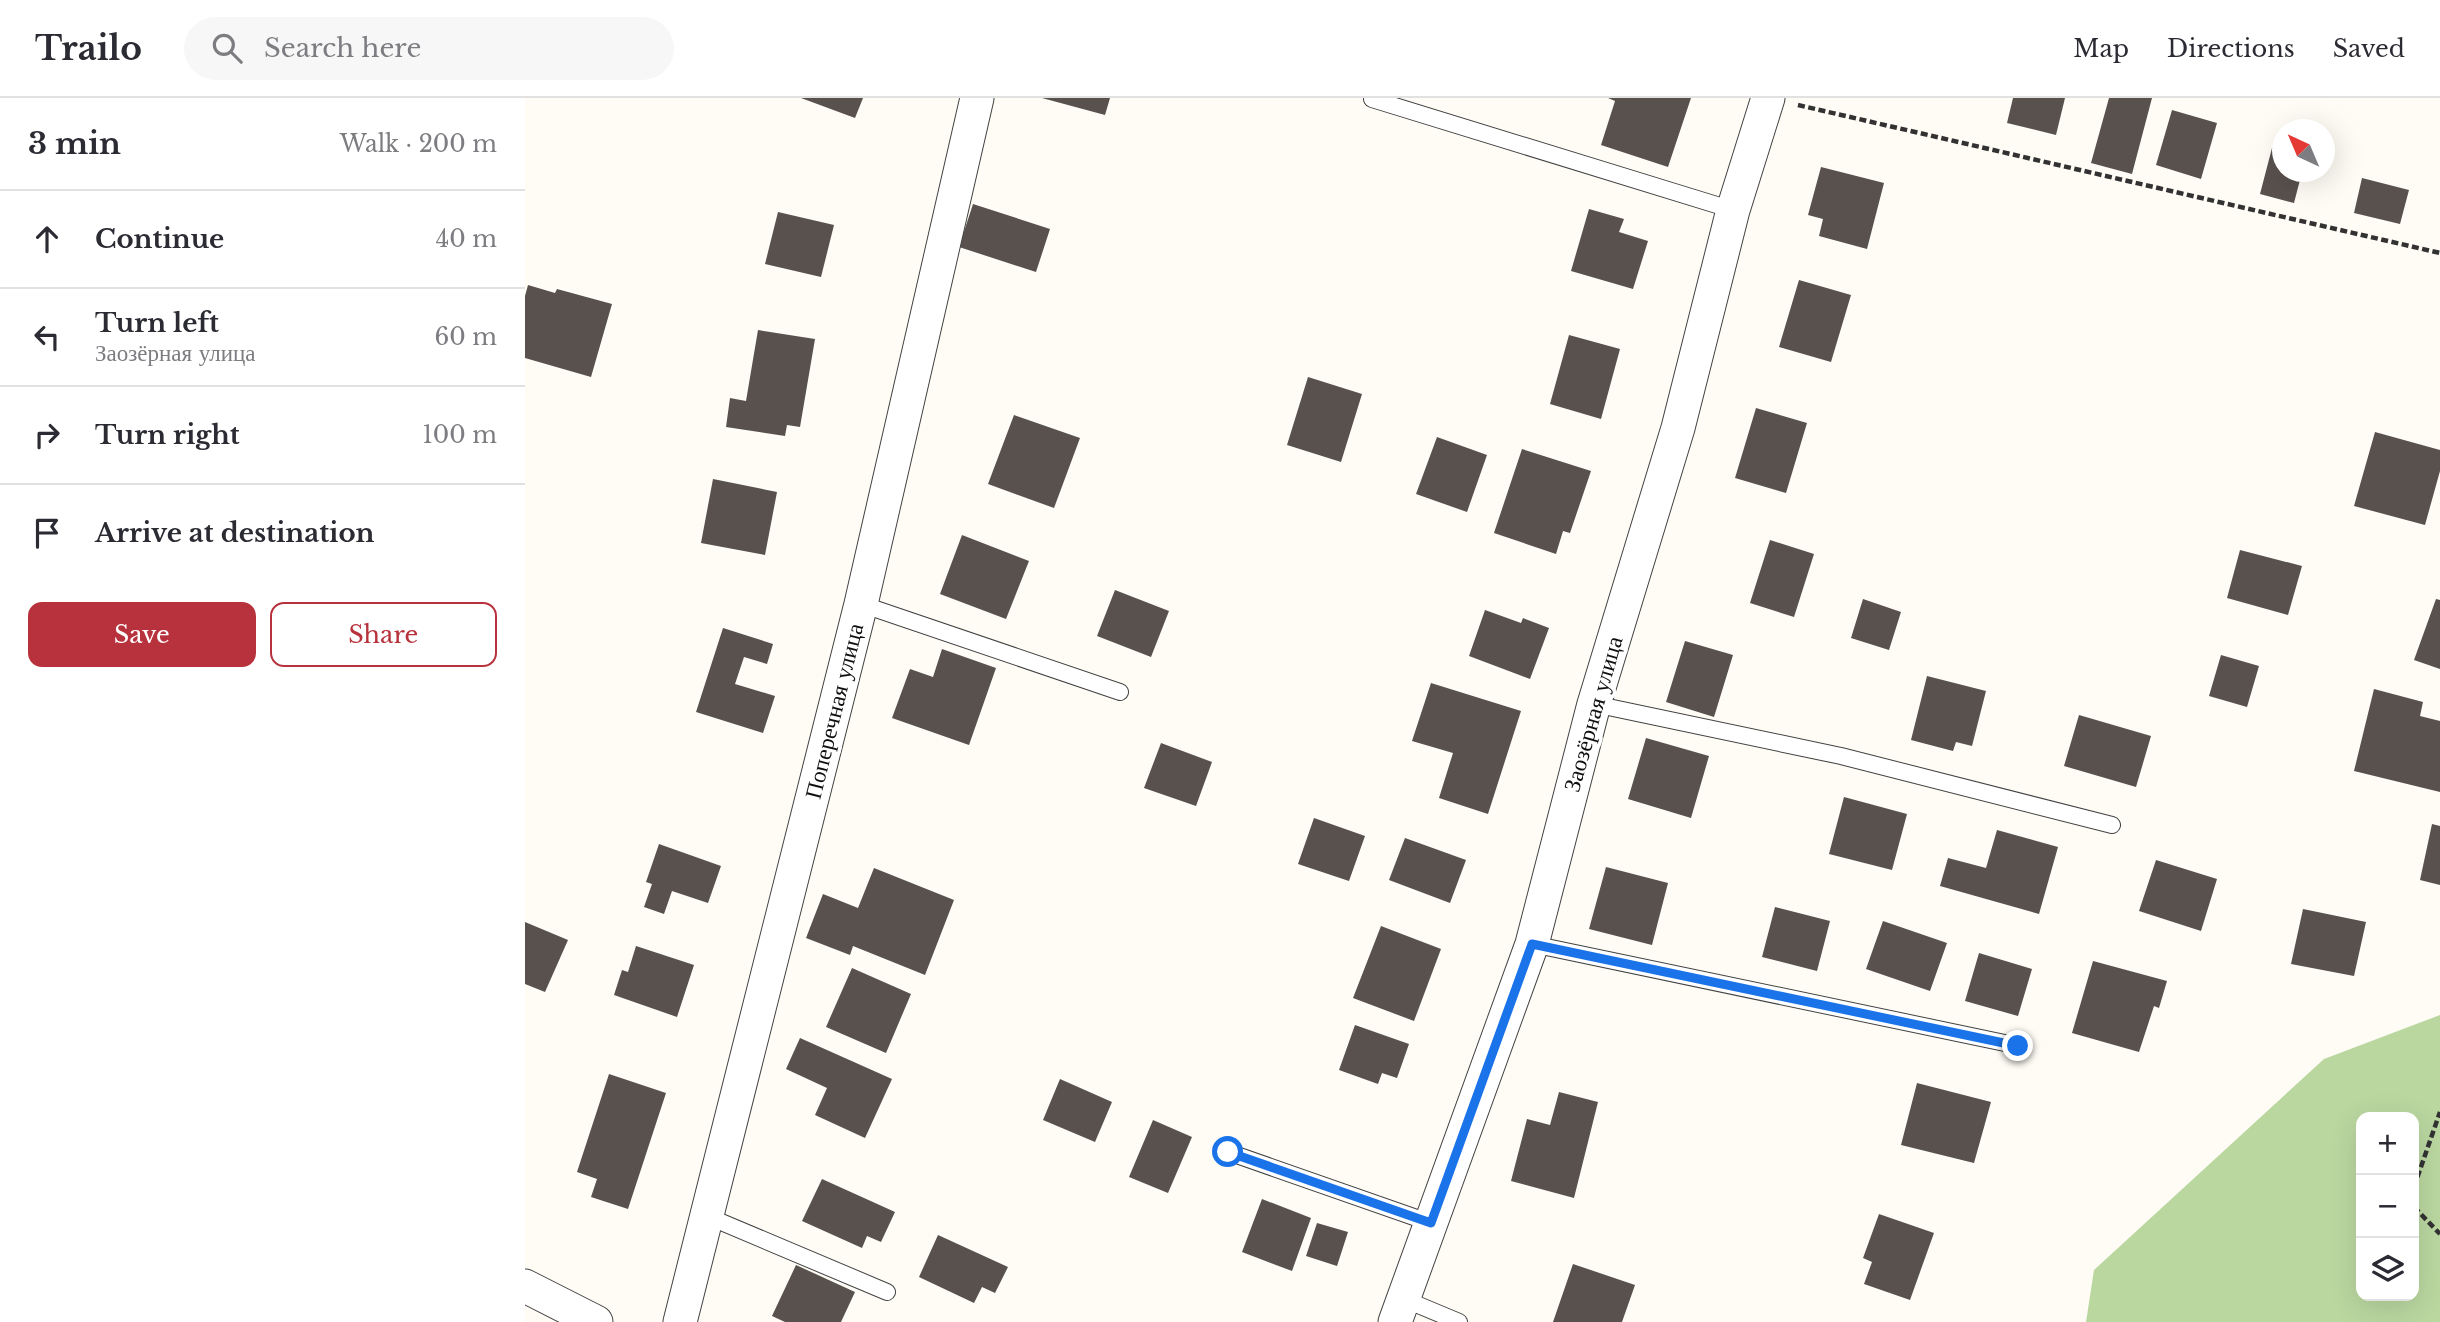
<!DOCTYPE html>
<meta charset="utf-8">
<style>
body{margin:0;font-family:"Libre Baskerville",serif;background:#f7f7f7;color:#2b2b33}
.controls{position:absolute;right:21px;bottom:21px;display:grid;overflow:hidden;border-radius:14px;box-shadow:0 7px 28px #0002}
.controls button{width:63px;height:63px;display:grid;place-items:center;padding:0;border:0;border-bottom:2px solid #e1e1e2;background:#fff;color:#2b2b33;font:35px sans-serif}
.compass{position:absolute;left:1747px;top:21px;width:63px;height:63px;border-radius:50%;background:#fff;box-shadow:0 7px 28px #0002;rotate:316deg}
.stop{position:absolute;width:21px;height:21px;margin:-16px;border:5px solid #1a73e8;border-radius:50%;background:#fff}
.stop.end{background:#1a73e8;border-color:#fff;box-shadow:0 2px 7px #0008}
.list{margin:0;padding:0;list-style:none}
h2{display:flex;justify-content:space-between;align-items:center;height:91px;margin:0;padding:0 28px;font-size:30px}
h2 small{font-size:23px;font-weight:400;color:#7c7c81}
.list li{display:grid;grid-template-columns:46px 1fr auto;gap:21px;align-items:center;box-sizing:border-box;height:98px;padding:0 28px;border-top:2px solid #e1e1e2}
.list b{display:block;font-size:26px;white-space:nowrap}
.list p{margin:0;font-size:23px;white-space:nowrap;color:#7c7c81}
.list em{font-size:23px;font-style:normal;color:#7c7c81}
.actions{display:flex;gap:14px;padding:21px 28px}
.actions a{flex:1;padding:16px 0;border:2px solid #b7323c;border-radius:14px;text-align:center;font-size:24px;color:#b7323c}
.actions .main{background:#b7323c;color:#fff}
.icon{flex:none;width:38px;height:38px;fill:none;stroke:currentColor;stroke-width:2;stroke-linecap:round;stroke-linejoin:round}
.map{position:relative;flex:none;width:1915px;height:1224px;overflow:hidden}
header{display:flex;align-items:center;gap:42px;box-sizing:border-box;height:98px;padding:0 35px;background:#fff;border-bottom:2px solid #e1e1e2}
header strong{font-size:33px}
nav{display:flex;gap:38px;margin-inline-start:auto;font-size:24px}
.search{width:490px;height:63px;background:#f7f7f7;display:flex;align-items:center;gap:18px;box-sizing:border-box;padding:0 24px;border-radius:38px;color:#7c7c81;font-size:26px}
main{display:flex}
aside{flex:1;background:#fff}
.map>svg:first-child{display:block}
.forest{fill:#bad7a0;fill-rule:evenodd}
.building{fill:#58514d}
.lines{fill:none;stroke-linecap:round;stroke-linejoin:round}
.service-casing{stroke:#434343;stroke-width:18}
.minor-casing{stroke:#434343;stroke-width:35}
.path{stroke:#323232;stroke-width:4.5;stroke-dasharray:7 3.5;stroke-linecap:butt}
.service{stroke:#fff;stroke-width:16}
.minor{stroke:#fff;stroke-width:33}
.route{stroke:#1a73e8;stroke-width:9}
.labels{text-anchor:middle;stroke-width:7;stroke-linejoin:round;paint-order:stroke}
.street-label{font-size:23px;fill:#101010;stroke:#fff}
</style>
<header>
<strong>Trailo</strong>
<div class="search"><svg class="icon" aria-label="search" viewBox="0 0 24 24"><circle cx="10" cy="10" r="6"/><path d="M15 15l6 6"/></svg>Search here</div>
<nav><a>Map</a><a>Directions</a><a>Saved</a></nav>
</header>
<main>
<aside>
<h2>3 min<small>Walk · 200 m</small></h2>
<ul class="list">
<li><svg class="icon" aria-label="ahead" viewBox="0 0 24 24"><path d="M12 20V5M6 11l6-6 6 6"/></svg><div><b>Continue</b></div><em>40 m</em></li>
<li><svg class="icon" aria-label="left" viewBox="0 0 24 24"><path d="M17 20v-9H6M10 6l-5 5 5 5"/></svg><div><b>Turn left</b><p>Заозёрная улица</p></div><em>60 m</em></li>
<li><svg class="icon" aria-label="right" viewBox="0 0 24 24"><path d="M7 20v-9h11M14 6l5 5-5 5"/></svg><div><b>Turn right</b></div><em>100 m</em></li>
<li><svg class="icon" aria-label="arrive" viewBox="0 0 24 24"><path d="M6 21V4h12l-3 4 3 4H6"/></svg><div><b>Arrive at destination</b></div></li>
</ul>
<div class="actions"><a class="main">Save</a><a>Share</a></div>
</aside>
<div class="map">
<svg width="1915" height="1224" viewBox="0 0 1915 1224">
<rect width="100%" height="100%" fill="#fefcf4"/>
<!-- forest -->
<path class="forest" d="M1915,917V1224H1561L1569,1172L1799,961ZM1836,1019H1889V1198H1836Z"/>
<!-- building -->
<path class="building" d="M276,0H338L330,20Z
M517,0H585L580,17Z
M1083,0H1166L1143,69L1076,47L1090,3Z
M1488,0H1540L1531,37L1482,25Z
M1584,0H1627L1607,76L1566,65Z
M1647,12L1692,25L1676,81L1631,67Z
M1747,50L1758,53V74H1777L1769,105L1735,96Z
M1296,69L1359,85L1342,151L1294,138L1298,121L1283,117Z
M1837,80L1884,92L1875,126L1829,115Z
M448,106L525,131L511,174L434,149Z
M1064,111L1099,121L1094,134L1123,143L1108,191L1046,173Z
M253,114L309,127L296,179L240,166Z
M1274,182L1326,197L1306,264L1254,249Z
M3,187L30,195L32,191L87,206L66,279L0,260V198Z
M233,232L290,241L275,329L262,327L260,338L201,329L205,300L221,303Z
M1044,237L1095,251L1076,321L1025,306Z
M783,279L837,296L816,364L762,347Z
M1231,310L1282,325L1261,395L1210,380Z
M489,317L555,340L529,410L463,386Z
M1850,334L1915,352V373L1900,427L1829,408Z
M912,339L962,357L942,414L891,396Z
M997,351L1066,373L1045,435L1038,433L1031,456L969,435Z
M188,381L252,394L240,457L176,445Z
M437,437L504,463L481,521L415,496Z
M1245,442L1289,456L1269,519L1225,505Z
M1715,452L1777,468L1763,517L1702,500Z
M590,492L644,513L626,559L572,538Z
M1338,501L1376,514L1364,552L1326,540Z
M1911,501L1915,502V571L1889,562Z
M960,512L996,525L998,520L1024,530L1005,581L944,558Z
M198,530L248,546L242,566L219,559L210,586L250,598L238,635L171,614Z
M1160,543L1208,557L1189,619L1141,604Z
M417,551L471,570L444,647L367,620L385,571L408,579Z
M1696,557L1734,568L1722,609L1684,598Z
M1402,578L1461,593L1447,648L1431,644L1428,653L1386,642Z
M906,585L996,613L963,716L914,700L928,655L887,643Z
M1849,591L1898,604L1895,618L1915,623V694L1829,673Z
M1554,617L1626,638L1611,689L1539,668Z
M1121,640L1184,658L1166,720L1103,701Z
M636,645L687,664L671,708L619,690Z
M1319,699L1382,716L1367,772L1304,756Z
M789,720L840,738L824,783L773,766Z
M1907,726L1915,728V787L1895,782Z
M1472,732L1533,749L1514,816L1415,788L1423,760L1461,770Z
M880,740L941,762L925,805L864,782Z
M134,746L196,768L183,805L147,793L139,816L119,809L127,786L121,784Z
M1631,762L1692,781L1676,833L1614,813Z
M1081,769L1143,785L1127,847L1064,831Z
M349,770L429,802L400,877L328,848L325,857L281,840L298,796L333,810Z
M1250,809L1305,823L1292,873L1237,859Z
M1778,811L1841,824L1829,878L1766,866Z
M1358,823L1422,845L1405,893L1341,871Z
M0,824L43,842L20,894L0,886Z
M856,828L916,851L889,923L828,900Z
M111,848L169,867L152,919L89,897L97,872L103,874Z
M1454,855L1507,871L1493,918L1440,903Z
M1568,863L1642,883L1634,910L1629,908L1614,954L1547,935Z
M327,870L386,896L361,955L301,929Z
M830,927L884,946L872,980L857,975L853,986L814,972Z
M275,940L367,981L340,1040L290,1017L302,990L261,971Z
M84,976L141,995L103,1111L66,1099L72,1081L52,1074Z
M535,981L587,1004L570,1044L518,1022Z
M1392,985L1466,1004L1449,1065L1376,1047Z
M1034,994L1073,1004L1049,1100L986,1083L1002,1021L1025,1027Z
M628,1022L667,1039L643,1095L604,1079Z
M297,1081L370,1114L356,1144L342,1138L337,1150L277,1123Z
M737,1101L786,1120L767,1173L717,1154Z
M1354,1116L1409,1135L1385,1202L1339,1186L1347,1164L1338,1160Z
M792,1125L823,1134L812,1168L781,1158Z
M413,1137L483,1169L470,1195L457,1189L449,1205L394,1179Z
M1048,1166L1110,1187L1097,1224H1028Z
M271,1167L330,1194L316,1224H260L247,1218Z"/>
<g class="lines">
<!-- service casing -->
<g class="service-casing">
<path id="service" d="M847,1L1208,112
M336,506L595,594
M1069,606L1316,658L1587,727
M1007,846L1494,948
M703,1054L906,1125
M182,1118L362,1194
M879,1201L934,1224"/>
</g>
<!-- minor casing -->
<g class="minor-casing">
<path id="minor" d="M0,1188L71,1224
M155,1224L336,506L452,0
M870,1224L1007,846L1069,606L1153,330L1208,112L1243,0"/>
</g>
<!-- path -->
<path class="path" d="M1273,7L1915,155
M1889,1089L1915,1014
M1889,1109L1915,1136"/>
<!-- service -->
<use href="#service" class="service"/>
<!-- minor -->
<use href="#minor" class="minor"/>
</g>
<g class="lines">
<!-- route -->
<path class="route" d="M703,1054L906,1125L1007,846L1493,948"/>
</g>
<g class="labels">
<!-- street labels -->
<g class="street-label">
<text transform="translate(309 613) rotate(-76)" y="8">Поперечная улица</text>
<text transform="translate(1068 616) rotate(-74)" y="8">Заозёрная улица</text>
</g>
</g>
</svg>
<div class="controls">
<button>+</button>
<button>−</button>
<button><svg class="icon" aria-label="layers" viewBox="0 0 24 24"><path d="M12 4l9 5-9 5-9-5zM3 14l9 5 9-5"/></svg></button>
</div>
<svg class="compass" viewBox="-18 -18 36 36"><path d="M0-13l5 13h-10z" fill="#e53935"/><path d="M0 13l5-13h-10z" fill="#7c7c81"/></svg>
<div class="stop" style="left:703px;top:1054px"></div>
<div class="stop end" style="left:1493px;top:948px"></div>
</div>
</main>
